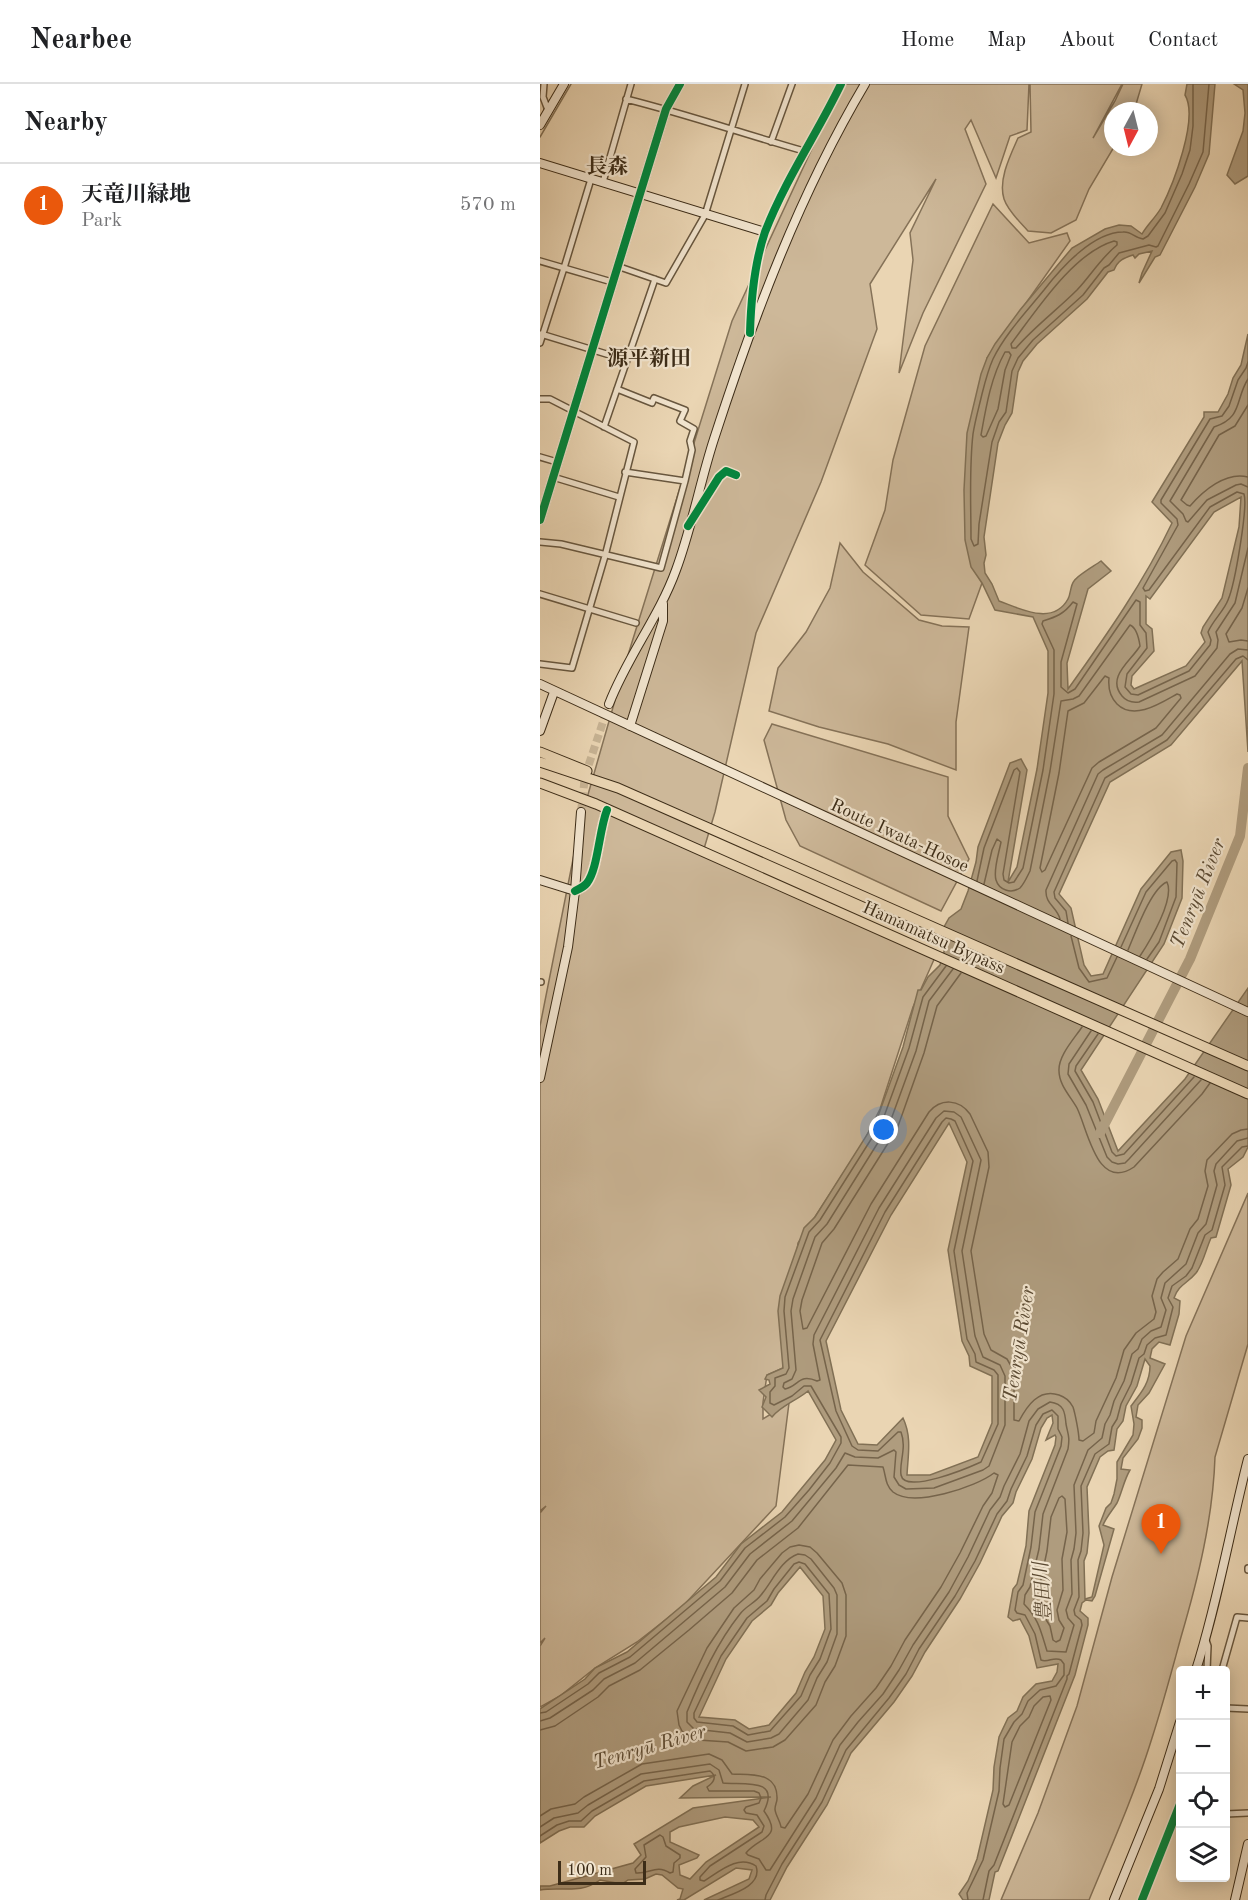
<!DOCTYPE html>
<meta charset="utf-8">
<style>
body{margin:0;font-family:"Old Standard TT","Noto Serif JP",serif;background:#f2f2f2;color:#202124}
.controls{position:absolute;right:18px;bottom:18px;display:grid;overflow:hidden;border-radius:6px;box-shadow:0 3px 15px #0003}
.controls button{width:54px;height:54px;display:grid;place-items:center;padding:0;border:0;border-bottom:2px solid #e0e0e0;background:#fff;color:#202124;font:30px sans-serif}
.compass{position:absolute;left:564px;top:18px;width:54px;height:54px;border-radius:50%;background:#fff;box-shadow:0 3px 15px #0003;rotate:187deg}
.scale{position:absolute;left:18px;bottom:15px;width:88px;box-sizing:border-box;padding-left:6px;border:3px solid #3d2d18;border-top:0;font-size:16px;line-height:21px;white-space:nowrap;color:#3d2d18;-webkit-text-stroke:4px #f1e4ce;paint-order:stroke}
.you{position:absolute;left:344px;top:1046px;width:21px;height:21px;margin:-15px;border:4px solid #fff;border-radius:50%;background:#1a73e8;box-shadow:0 0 0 9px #1a73e833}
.badge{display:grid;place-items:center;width:39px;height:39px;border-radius:50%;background:#ea580c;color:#fff;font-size:20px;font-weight:700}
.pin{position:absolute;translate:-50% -50px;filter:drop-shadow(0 2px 3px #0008)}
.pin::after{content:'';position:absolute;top:32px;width:21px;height:18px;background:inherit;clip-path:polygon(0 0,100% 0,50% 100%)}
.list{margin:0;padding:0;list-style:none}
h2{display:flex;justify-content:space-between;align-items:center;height:78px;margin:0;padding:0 24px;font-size:26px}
h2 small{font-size:20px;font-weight:400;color:#757577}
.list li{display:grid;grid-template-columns:39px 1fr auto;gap:18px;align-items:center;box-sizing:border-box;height:84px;padding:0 24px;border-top:2px solid #e0e0e0}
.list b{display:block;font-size:22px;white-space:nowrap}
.list p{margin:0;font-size:20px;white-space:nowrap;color:#757577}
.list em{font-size:20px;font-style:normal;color:#757577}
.icon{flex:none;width:33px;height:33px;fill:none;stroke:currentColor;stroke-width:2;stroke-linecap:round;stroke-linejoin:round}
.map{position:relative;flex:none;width:708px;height:1816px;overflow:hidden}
header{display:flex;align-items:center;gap:36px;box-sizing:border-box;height:84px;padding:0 30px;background:#fff;border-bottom:2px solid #e0e0e0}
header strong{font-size:28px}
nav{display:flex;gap:33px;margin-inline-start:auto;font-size:21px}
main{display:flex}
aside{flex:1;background:#fff}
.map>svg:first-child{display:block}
.green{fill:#cdb899;stroke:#857258;stroke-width:1.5}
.water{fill:#af9c7e;stroke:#817055;stroke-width:1.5;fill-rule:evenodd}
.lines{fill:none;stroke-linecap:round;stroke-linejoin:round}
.shore{stroke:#76644b;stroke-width:1.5}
.stream{stroke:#817055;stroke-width:1.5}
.river{stroke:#af9c7e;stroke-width:10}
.secondary-tunnel{stroke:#c7b394;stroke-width:8;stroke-dasharray:8 4;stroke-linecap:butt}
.street-casing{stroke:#68573f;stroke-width:8}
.secondary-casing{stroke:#3d2d18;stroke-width:10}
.highway-casing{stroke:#3d2d18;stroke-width:11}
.street{stroke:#f1e4ce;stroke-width:5}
.secondary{stroke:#f1e4ce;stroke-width:8}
.highway{stroke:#ead5b3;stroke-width:9}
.cycleway-casing{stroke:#f1e4ce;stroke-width:11}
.cycleway{stroke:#00873e;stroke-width:8}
.labels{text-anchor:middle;stroke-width:4.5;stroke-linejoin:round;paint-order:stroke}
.street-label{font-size:18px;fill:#3d2d18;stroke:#f1e4ce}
.water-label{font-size:20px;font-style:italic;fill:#5a4932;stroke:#f1e4ce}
.quarter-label{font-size:21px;font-weight:bold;fill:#3d2d18;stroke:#f1e4ce}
</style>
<header>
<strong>Nearbee</strong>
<nav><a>Home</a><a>Map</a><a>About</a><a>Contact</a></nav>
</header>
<main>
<aside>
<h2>Nearby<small></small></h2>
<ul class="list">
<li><span class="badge">1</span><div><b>天竜川緑地</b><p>Park</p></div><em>570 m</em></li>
</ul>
</aside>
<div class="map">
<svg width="708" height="1816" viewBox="0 0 708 1816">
<rect width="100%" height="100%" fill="#ead5b3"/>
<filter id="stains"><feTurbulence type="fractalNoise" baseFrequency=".00333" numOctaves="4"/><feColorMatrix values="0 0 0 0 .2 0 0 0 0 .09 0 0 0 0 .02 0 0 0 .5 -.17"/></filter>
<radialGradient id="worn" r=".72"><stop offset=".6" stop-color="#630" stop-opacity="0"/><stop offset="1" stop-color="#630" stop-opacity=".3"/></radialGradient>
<!-- green -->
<path class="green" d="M302,0H489L487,46L470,52L456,94L431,36L425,45L446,100L383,229L359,289L373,176L370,149L396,95L330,200L337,245L281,398L216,549L175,728L163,768L396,871L373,923L340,1025L323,1059L258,1159L243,1284L227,1291L223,1318V1335L249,1319L236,1422L142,1523L97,1558L55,1584L20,1612L0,1623V1562L5,1554L0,1559V1429L6,1422L0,1427V942L41,735L88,571L192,237Z
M490,0H582L553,54L575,17L583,0H602L594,27H573V63H574L549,105L536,136L511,149L488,147C480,138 468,127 464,115C458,96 470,72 478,54L491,48Z
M453,120L489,159L527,149L530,157L447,274L439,493L442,499L429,535L381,531L325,481L345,426L353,376L385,262Z
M300,459L323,488L379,536L402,542L429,543L416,638V686L348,660L279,643L229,627L238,584L266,548L290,504Z
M232,640L408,693V732L429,775L401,827L260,762L246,736L224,656Z
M708,1109V1260L675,1373C673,1434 658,1495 641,1553C632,1586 623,1620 612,1654C595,1709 571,1763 549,1816H461L498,1729L537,1622L572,1493L646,1252Z"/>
<!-- water -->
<path class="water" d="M647,0H675L669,70L655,103L620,171L615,173L599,199L602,189L612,167L599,170L595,174L593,171C584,174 578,176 574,186L568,188L547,215L497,260L483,277L478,288L472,329L465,341L458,359L444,453L446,471L444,479L445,489L452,500L459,517C481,525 513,542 528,515C531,510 530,502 534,497C538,491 554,482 561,477L571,487L548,505L527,579L528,605C566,552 604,498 632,439L612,418L664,333V328H678L688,310L693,294L701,281L708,250V668L702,577L631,661L570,698L519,810L531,824L544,881L551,892L563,890L601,805L631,768L641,766L643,777L642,814L624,860L541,986L558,1015L578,1067L645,995L708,904V1063L703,1073L688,1085L691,1101L676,1153L671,1154C666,1165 663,1180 656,1189C647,1200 639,1200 634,1214L640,1217L639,1230L630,1261L619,1258L612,1265L610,1274L625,1280L609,1309L598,1321L596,1333L602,1336V1344L598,1355L583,1374L581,1385L590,1386C584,1396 582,1408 577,1419C572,1427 567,1432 563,1441L574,1445L555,1512L552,1517L546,1516L542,1519L540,1527L548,1534V1541L535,1591L458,1787L455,1788L449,1816H423L419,1810L428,1797L437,1775L453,1706L454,1683L459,1653L468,1634L477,1627L483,1613L496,1600L512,1597L517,1588L518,1580L497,1584L489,1552L480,1535L473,1537L468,1533L473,1505L477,1500L486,1462L489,1427L515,1361L516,1353L515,1351L506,1356L513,1339L512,1331L507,1334L501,1344L492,1375L476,1408L473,1419L462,1432L440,1479L420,1515L385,1568L372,1592L354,1618L311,1669L287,1721L247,1783L230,1816H164L209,1795L212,1786L196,1784L144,1816H137L140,1815L143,1805L138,1804L122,1791L116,1790L105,1795L88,1796L82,1800L60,1796C39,1811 23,1802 0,1806V1802H10L93,1779L101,1771L94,1760L153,1724L231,1713L140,1714L153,1702L176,1691L106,1702L55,1732L44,1743H30L19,1747L0,1759V1625L45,1595L55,1584L87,1568L176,1493L201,1460L242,1428L285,1376L296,1356L268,1307C256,1317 242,1321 232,1333L222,1323L226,1313L219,1306L230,1300L229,1296L225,1295L227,1291L243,1284L238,1227L240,1212L264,1144L275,1133L337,1035L363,963L378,906H381L388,893L400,881L404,868V843L409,834L421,825L428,807L436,778L438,763L470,679L481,675L487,686L468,798L477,783L497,685L508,609V567L493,533L455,526L442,499L431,483L425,456L424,406L427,349L441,290L447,274L455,260L480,226L532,164L565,145L579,141L591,142L602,150C607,141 616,133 621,124C633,101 659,34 645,11ZM701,413L699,443L682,514L663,543L661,549L665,558L646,582L594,605L591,601L592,592L614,567L612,545L606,540V512L610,515L674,428ZM409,1039L427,1078L408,1166L422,1257L429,1272L430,1282L452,1292V1339L438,1373L390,1391H367C368,1371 372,1353 363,1334L337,1361L318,1360L301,1326L286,1257L351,1131ZM605,1275L610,1282C610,1299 601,1309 591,1322L594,1340L593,1351L577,1378V1395L574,1410L571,1419L566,1424L559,1442L564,1461L552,1513L545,1515L544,1477L547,1469L549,1449L547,1403L560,1373L568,1367L574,1366L577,1345L583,1337L586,1322L597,1302ZM260,1483L283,1512L285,1545L274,1573L265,1588L256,1609L229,1641L209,1645L195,1636L159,1633L186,1575L212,1537L231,1521L238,1509ZM185,1733L213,1736L219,1743L166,1778L150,1795L140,1791L139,1781L157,1774L159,1771L130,1758V1748L139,1743Z
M694,0H708V92L695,100L687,91L703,47L705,29L703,6Z"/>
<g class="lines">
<!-- shore -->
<path class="shore" d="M653,0V42L650,66L642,90L625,129L608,152L603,155C595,154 591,147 583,148C553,148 521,184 504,206C487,227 465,250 453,275C448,286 445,298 442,310C439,323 435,337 433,350C429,385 431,420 431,455L434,462L438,460L439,440L452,358L459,338L466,328L472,287L478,274L493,256L543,211L564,184L569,181L579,169L609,161L616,163L618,162L649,100L663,68L669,0
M574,157L577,158V161C561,174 551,191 537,206C517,226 494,243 476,264H472L471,260C496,227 533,169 574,157Z
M465,268H469L471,271L465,286L458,325L446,352L443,353L441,351C446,323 451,293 465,268Z
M708,295C695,315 703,334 674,343L630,417L643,430L646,437L648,438L667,416L696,401L701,400L708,403
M708,321L695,342L679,351L641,416L647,421L650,422C663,407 686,387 708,393
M708,504L702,524L686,550L689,558L701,556L708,557
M565,592L569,594C568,604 570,613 577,620C594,637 621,619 637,610L640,611L641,614L616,644L559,678L552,684L505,786L502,788L500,784L519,689L528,627L544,619Z
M437,797L444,764L474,686L477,684L480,688L463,790L464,796L469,799L474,798L483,784L503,686L514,610V566L502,540L503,537C516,533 524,530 533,518L537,520L521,578V603L528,609L535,605L596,516L600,518V541L606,549L607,564L587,590L585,603L591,610L598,611L649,587L670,561L671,556L668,548C673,536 684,527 688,516C695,500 708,423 704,410L697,408L670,423L609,506L605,507L603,504L638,441L637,435L621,419V416L670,335L682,332L689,322L698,296L706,284L708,278
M444,800L452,766L457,755L461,758C459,769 453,786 456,796C459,806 471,810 480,804C484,800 487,793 490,787L510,687L521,617L533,615L539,612L590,541C597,544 599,555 600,562C591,577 566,593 582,612C587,618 592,619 599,618L655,592L677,564L678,556L676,548L695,519L708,464
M520,835C517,823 505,820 506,806L558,690L563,686L622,651L690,570L698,565L708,566
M528,839L526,827L515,814L514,808L565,694L627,656L696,575L703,572L708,576
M531,852L539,884L549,898L567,894L577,873
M581,863L606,808L632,777L635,776L637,779L636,813L619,858L607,875
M588,866C595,850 611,804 627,798C635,815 610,857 600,872
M421,889L397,922L384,969L357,1045L294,1145L282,1159L262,1216L260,1227L263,1245L267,1244L331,1120L389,1028C401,1014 419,1015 430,1030L448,1068L449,1083L431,1167L444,1250L451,1266L467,1275L474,1287V1336L479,1337C487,1322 499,1304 519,1311C525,1313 530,1317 533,1323C535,1329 539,1349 539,1356L543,1357L554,1349L556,1337L576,1294L584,1266L596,1249L614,1235L616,1228L612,1212L617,1195L623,1188L638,1175L650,1145L658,1135L668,1102L665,1087L667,1076L692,1050L701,1046L708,1045
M542,943C534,955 518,972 519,987C519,1001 531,1013 537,1024C548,1046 557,1108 594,1083L662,1010L670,999
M551,947L529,980L528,990L546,1021L567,1073L572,1078L578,1080L585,1079L589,1075L661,996
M558,950L536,982L535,987L553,1018L572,1068L576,1072L584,1070L654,993
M406,1034L411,1035L415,1037L433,1077L414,1167L427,1255L435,1270L436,1278L454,1286L458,1291V1340L441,1378C430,1383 365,1411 361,1391C359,1378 367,1364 361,1348H358L338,1367L318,1366L312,1362L296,1327L280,1256L345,1128L402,1038Z
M522,1412L525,1415L527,1448L522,1475L523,1506L517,1526L519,1536L524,1544L520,1556L516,1558L513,1556L510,1542L494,1516L499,1505L507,1467L511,1433L519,1414Z
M259,1461L270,1463L277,1469L302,1499L306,1511V1552L295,1582L285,1598L276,1621L245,1656L233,1663L206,1667L188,1658L158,1656L149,1653L142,1647L139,1641L137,1627L167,1564L194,1524L214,1506L220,1495L242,1469L250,1463Z
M258,1470L265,1471L271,1475L294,1504L297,1511V1550L287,1578L277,1594L268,1616L239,1650L231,1654L207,1658L190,1649L154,1645L147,1638V1628C161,1594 177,1559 200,1530C206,1522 215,1519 221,1511C232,1498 241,1476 258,1470Z
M259,1478L265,1480L289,1510L291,1545L280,1575L270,1591L261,1612L230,1647L208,1651L193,1642L157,1638L154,1634V1629L181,1572L207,1534L227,1517L234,1505L254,1480Z
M510,1612L511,1616L469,1721L465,1723L463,1720L472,1658L480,1642L489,1633L494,1622L503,1613Z
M0,1629L6,1628L48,1600L59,1589L90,1573L180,1497L205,1464L245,1433L269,1406L290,1379L301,1359V1353L271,1302H264L252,1312L234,1321L230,1319V1308L235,1302V1294L246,1290L249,1284L244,1227L245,1213L269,1148L280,1136L342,1038L369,964L383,913L406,882
M0,1637L10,1634L53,1606L64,1595L95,1579L185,1503L210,1470L252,1437L296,1384L305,1369L315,1373L338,1374L354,1366L356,1368L354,1393L359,1401L366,1405L394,1404L443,1386L449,1382L465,1341V1292L460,1281L443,1273L435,1252L422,1167L441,1076L421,1033L414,1028L404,1027L396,1034L339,1124L274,1251L273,1260L280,1296L277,1297C259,1289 259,1302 245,1305L243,1303L244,1299L252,1295L256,1286L251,1227L253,1215L275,1153L287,1140L349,1041L376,967L389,917L413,885
M0,1646L15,1642L58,1613L69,1602L100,1586L149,1546L192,1509L217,1476L258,1444L308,1381L343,1383C346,1392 345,1401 353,1408C373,1424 436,1403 454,1389L458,1391L452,1409L443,1422L420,1469L401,1503L365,1556L351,1582L336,1604L311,1632L293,1656L268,1710L245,1744L241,1743C240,1737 235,1730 235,1725C235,1721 237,1718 237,1715C238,1687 210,1691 192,1690L182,1676L169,1670L102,1680L44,1713L35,1720L11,1725L0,1732
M0,1743L14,1734L38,1729L48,1721L101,1690L170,1680L179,1686L183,1699C203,1701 241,1693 224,1727C244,1755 220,1752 206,1769L208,1771L219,1775L226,1786H230L276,1714L300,1661L318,1638L343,1610L359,1586L373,1561L409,1508L428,1473L450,1426L460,1413L464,1402L480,1370L489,1337L498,1325L510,1318C524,1320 525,1328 526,1340C528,1351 530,1352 528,1365L503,1430L499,1465L490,1503L485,1511L484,1520C499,1535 501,1548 507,1567L526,1568L534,1541L528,1534L526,1526L532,1510L531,1476L534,1465L536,1449L534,1401L548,1366L562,1354L565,1340L570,1331L574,1317L584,1297L592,1270L598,1265L602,1255L611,1247L621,1243L626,1226L621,1214L625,1199L646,1180L658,1149L666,1140L677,1101L674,1087L676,1080L697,1057L708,1054
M120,1751L123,1753L126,1762L140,1771V1774L134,1779L133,1788L130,1789C116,1780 110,1790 96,1789L95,1785L106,1773L104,1761Z
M0,1752L17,1741L29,1737H41L52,1727L104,1697L170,1687C178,1693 173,1699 167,1703L169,1707H214L219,1709L221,1714L219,1719L206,1723L204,1726L206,1729L217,1731L224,1742L222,1748L170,1782L160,1793V1796L164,1797C179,1788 198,1770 216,1782C223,1802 192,1810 178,1816
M225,1816L226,1811L242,1780L282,1718L306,1666L349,1614L366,1590L379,1565L415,1512L435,1477L457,1430L467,1417L471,1405L487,1372L496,1341L503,1330L512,1326L518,1332V1345L522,1353L521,1362L495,1428L491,1463L483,1501L478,1508L475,1526L477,1529L485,1531L495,1550L501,1576C508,1579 514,1572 521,1576L524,1580V1591L516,1602L500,1606L488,1617L482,1630L474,1638L464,1655L460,1684L459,1707L443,1776L427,1809L428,1816
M443,1816L449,1787L454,1781L527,1595V1592L529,1590L542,1541L541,1536L535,1531L534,1526L539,1513L538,1476L541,1467L543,1449L541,1402L555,1370L569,1360L572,1343L577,1335L581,1320L591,1300L599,1274L604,1270L607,1261L615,1254L626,1251L633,1223L628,1214L632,1202L646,1192L652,1184L665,1151L672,1146L685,1101L682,1083L702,1063L708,1062"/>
<!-- stream -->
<path class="stream" d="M0,53L31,0"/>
<!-- river -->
<path class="river" d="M560,1049L650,875L700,752L708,684"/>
<!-- secondary-tunnel -->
<path class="secondary-tunnel" d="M41,728L45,692L69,620"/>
<!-- street casing -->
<g class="street-casing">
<path id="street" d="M4,0L3,13L8,26
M86,15C146,30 204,50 264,67
M231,58L252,0
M63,98L91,0
M0,177L72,198
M77,182L126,199L165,131L205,0
M210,244C211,212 214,179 225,148C245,96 277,50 301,0
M1,250L86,276
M0,259L24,184L51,95
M0,315H10L94,358L65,472L32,584L0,580
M64,343L115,195
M0,373L17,378
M85,388L145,397
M13,393L79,413
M155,431L179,393L186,387L196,391
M0,458L21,460L121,484L145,397L152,366L150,357L154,345L140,337L145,326L114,314L112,319L77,305
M0,510L96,539
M0,898H1
M708,1484V1486
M666,1556L668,1562L667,1586
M682,1586L697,1533L708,1534
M686,1624L708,1625
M686,1730L708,1729
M602,1816L640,1720"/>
</g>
<!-- secondary casing -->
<g class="secondary-casing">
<path id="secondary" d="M0,41L24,0
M0,79L225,148
M0,436L126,25L140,0
M0,600L708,928
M69,620C87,573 119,533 136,486C152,443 160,398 174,355C214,232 259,111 325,0
M90,642L123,537V520
M0,647L14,608
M0,796L35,807C39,805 44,803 47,799C58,785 59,746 67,726
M0,994L28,863L35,807L41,728
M656,1586C678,1517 690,1446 708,1375
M574,1816L619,1705L640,1638
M695,1816L708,1760"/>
</g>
<!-- highway casing -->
<g class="highway-casing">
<path id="highway" d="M0,668L47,687
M0,678L78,704L708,982
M0,699L56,720L708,1010"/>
</g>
<!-- street -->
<use href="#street" class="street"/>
<!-- secondary -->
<use href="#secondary" class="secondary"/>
<!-- highway -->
<use href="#highway" class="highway"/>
<!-- cycleway casing -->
<g class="cycleway-casing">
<path id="cycleway" d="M210,249C211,215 214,180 225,148C245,96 277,50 301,0
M0,436L126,25L140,0
M148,442L179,393L186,387L196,391
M35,807C39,805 44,803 47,799C58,785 59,746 67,726
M602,1816L640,1720"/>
</g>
<!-- cycleway -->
<use href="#cycleway" class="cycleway"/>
</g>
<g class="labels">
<!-- street labels -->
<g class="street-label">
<text transform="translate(360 751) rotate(25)" y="6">Route Iwata-Hosoe</text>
<text transform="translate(394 853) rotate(24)" y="6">Hamamatsu Bypass</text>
</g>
<!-- water labels -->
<g class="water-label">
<text transform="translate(657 809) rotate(-68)" y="7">Tenryū River</text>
<text transform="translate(478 1260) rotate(-81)" y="7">Tenryū River</text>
<text transform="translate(502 1508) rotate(-94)" y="7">豊田川</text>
<text transform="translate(109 1662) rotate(-16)" y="7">Tenryū River</text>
</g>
<!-- quarter labels -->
<g class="quarter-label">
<text x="67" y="89">長森</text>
<text x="109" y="281">源平新田</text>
</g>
</g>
<rect width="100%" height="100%" filter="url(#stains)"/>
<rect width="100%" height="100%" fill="url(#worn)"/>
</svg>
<div class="controls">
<button>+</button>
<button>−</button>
<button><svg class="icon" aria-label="locate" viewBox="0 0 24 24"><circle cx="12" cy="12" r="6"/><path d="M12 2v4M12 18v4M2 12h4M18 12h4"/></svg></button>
<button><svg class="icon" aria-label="layers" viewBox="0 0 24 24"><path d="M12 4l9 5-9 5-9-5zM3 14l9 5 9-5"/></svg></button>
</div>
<svg class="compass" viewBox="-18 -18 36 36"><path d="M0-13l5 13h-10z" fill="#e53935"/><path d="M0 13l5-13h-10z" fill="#757577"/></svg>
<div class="scale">100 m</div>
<div class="you"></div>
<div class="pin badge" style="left:621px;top:1470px">1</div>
</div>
</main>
